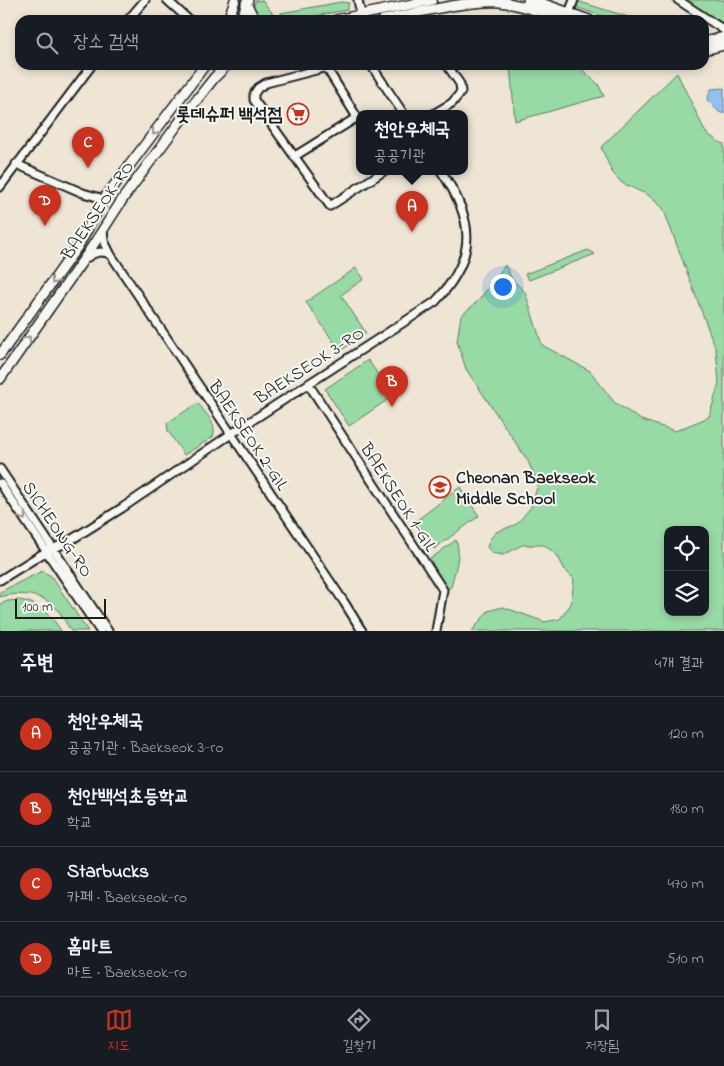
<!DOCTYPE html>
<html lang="ko">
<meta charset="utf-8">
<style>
body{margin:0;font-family:"Indie Flower","Poor Story",sans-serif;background:#242831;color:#f1f3f6}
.controls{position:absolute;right:15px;bottom:15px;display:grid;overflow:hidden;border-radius:10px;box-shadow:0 2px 8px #0003}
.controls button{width:45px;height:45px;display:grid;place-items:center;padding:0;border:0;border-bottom:1px solid #363941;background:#171b24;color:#f1f3f6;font:25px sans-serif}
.scale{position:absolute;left:15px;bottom:12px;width:91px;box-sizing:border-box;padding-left:5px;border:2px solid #1c1c1c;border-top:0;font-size:14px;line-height:18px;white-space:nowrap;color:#1c1c1c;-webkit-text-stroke:4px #f6f6f2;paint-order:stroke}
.you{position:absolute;left:502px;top:286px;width:18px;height:18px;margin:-12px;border:4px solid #fff;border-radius:50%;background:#1a73e8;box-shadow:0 0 0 8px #1a73e833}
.badge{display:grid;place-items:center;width:32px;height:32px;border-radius:50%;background:#c8321e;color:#fff;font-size:16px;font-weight:700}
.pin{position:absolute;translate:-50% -41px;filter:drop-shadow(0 1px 2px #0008)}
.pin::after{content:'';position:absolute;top:26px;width:18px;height:15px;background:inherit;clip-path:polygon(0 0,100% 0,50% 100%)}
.popup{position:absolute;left:356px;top:110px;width:112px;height:65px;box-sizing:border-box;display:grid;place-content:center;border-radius:10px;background:#171b24;filter:drop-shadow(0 1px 4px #0005);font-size:16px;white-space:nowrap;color:#9ea1a6}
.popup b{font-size:19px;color:#f1f3f6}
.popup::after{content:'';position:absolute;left:50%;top:100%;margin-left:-10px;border:10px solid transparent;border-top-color:#171b24}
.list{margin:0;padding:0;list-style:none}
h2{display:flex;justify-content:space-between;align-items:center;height:65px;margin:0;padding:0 20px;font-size:21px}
h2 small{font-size:16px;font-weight:400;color:#9ea1a6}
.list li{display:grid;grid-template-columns:32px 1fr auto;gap:15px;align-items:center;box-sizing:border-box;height:75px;padding:0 20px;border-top:1px solid #363941}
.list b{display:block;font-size:19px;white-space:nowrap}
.list p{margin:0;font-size:16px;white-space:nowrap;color:#9ea1a6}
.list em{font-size:16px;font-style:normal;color:#9ea1a6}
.icon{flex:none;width:28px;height:28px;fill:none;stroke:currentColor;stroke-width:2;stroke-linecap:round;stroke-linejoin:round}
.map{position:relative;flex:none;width:724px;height:631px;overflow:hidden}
.search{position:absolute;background:#171b24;box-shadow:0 2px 8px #0003;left:15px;right:15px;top:15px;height:55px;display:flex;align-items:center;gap:12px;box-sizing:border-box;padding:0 18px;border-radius:15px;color:#9ea1a6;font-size:19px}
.sheet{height:365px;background:#171b24}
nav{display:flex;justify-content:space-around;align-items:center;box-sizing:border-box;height:70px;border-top:1px solid #363941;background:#171b24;font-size:14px;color:#9ea1a6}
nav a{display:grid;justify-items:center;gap:2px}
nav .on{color:#c8321e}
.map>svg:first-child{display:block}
.green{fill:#98daa5;stroke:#5a7b60;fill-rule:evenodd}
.water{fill:#95c1ee;stroke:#657f9a}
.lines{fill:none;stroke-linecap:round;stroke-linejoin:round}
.minor-casing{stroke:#1c1c1c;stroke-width:11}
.major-casing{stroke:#1c1c1c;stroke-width:12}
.minor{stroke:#f6f6f2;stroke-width:7}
.major{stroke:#f6f6f2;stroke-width:9}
.oneway{stroke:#949492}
.labels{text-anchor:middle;stroke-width:4;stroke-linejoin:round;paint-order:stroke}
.poi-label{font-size:18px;font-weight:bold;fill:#1c1c1c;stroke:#f6f6f2;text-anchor:end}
.street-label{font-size:18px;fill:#1c1c1c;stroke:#f6f6f2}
</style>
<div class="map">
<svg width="724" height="631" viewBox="0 0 724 631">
<rect width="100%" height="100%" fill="#eee5d4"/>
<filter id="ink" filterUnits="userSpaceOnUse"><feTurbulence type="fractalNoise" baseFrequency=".02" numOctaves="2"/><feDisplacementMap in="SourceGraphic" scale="10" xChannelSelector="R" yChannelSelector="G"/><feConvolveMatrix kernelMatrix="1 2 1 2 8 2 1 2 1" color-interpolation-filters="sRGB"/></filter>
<g filter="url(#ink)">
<!-- green -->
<path class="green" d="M256,0L263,1L275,17L273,20C264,20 255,16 253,7Z
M686,0H724V24Z
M577,1L638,20H614L578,8Z
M341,2L349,3L347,10L293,20H280L281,13Z
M510,65H577L598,84L604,96L515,121Z
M677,73L706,133L719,142L724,144V631H472L488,611L503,607L545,622L560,619L571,604L574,579L565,570L557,555L544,545H522L503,555L492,553L487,547L490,539L496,532L517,524L531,507L538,485L528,461L466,369L457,341L461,316L479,300L505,265L512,279L525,292L542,345L590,371L614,402L641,420L675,431L709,417L719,383L716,350L663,208L648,195L622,183L612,172L601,147ZM668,530H705V612H668Z
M588,250L595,254L529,280L525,274Z
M356,268L364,279L341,295L366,333L340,351L306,302Z
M368,360L393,396L349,426L325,389Z
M198,403C205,413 218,424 213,437L184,455L168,431L167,423Z
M460,487L479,516L434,549L416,521Z
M456,540C462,554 454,573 451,587L447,589L430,559Z
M42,571L51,576L88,631H71C66,624 62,614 56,608C42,593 18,592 0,597V592Z
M18,600C38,602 51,614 61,631H0V604L8,601Z"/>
<!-- water -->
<path class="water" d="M724,88V114L719,112L707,100L711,89Z"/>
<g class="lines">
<!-- minor casing -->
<g class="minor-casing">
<path id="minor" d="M167,0L189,20
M358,0L362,20
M678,0L724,30
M569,13L574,0
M128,20L145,0
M335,65L266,83L258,88L254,94V100L330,206L384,171
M371,65L403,113
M326,67L360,122
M435,113L452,103L461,92L460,84L447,65
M295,156L356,118
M16,164L83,193L104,199
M0,187L92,65
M103,229L104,241L111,255L344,602L362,631
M85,259C93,253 101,249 111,255
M309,385L443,590L436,631
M0,469L108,631
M0,483L100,631
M0,580L47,551L66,543L122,508L231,434L435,302C478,257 475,220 441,171"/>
</g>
<!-- major casing -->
<g class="major-casing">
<path id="major" d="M528,0L541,3L589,20
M246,3L255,20
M228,20L235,0
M241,20L248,0
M336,20L432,0
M383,20C417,13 467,0 501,2C523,5 544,13 564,20
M704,42L724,37
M704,50L724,45
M0,355L78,246L104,199L205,65
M0,379L88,253L124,197L184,116L214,78L227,65"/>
</g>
<!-- minor -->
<use href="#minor" class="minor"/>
<!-- major -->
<use href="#major" class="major"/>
</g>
<!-- one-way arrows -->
<defs><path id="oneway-chevron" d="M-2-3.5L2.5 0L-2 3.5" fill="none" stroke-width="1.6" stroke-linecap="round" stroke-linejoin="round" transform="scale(1.25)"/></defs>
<g class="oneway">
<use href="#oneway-chevron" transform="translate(155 132) rotate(127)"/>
<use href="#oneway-chevron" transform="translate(54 281) rotate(126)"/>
<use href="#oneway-chevron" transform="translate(28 339) rotate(-55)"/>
<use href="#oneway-chevron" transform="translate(23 517) rotate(56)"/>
</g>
</g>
<!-- icons -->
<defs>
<g id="supermarket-ring" transform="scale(1.125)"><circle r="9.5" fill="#f6f6f2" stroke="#c8321e" stroke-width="1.5"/><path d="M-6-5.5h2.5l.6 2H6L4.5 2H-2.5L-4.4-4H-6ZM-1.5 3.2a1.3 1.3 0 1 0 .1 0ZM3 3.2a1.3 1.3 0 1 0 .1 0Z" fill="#c8321e"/></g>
<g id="school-ring" transform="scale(1.125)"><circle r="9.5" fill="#f6f6f2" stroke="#c8321e" stroke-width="1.5"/><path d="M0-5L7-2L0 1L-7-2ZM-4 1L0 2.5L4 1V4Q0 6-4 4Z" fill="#c8321e"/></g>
</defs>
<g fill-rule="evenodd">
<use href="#supermarket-ring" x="298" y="114"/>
<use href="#school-ring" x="440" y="487"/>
</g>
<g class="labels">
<!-- poi labels -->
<g class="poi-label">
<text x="282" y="120">롯데슈퍼 백석점</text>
<text x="456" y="483" text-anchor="start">Cheonan Baekseok<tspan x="456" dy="21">Middle School</tspan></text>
</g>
<!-- street labels -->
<g class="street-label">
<text transform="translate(97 210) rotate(-56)" y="6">BAEKSEOK-RO</text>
<text transform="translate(309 365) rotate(-33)" y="6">BAEKSEOK 3-RO</text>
<text transform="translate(249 435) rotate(56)" y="6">BAEKSEOK 2-GIL</text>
<text transform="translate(399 497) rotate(57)" y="6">BAEKSEOK 1-GIL</text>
<text transform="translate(58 529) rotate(56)" y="6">SICHEONG-RO</text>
</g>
</g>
</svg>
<div class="controls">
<button><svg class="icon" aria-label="locate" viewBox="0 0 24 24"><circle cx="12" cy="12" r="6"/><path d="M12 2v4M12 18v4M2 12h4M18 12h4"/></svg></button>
<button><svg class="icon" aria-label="layers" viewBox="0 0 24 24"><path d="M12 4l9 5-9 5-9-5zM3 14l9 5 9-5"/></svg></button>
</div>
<div class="scale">100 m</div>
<div class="you"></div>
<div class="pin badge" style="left:412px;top:232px">A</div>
<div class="popup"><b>천안우체국</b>공공기관</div>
<div class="pin badge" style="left:392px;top:407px">B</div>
<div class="pin badge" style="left:88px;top:168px">C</div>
<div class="pin badge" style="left:45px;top:226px">D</div>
<div class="search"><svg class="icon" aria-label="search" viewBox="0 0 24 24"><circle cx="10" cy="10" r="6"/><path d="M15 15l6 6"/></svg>장소 검색</div>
</div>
<section class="sheet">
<h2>주변<small>4개 결과</small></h2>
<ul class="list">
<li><span class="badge">A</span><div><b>천안우체국</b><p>공공기관 · Baekseok 3-ro</p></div><em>120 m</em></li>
<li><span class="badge">B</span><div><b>천안백석초등학교</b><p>학교</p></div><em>180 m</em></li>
<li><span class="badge">C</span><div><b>Starbucks</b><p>카페 · Baekseok-ro</p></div><em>470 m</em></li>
<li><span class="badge">D</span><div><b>홈마트</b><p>마트 · Baekseok-ro</p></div><em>510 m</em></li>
</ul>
</section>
<nav>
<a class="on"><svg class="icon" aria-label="map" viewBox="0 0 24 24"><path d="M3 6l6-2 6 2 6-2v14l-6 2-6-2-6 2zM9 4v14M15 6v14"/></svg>지도</a>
<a><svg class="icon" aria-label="directions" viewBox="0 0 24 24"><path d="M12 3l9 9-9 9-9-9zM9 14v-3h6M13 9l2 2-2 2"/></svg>길찾기</a>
<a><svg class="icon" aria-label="saved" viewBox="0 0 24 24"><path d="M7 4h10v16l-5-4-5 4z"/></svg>저장됨</a>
</nav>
